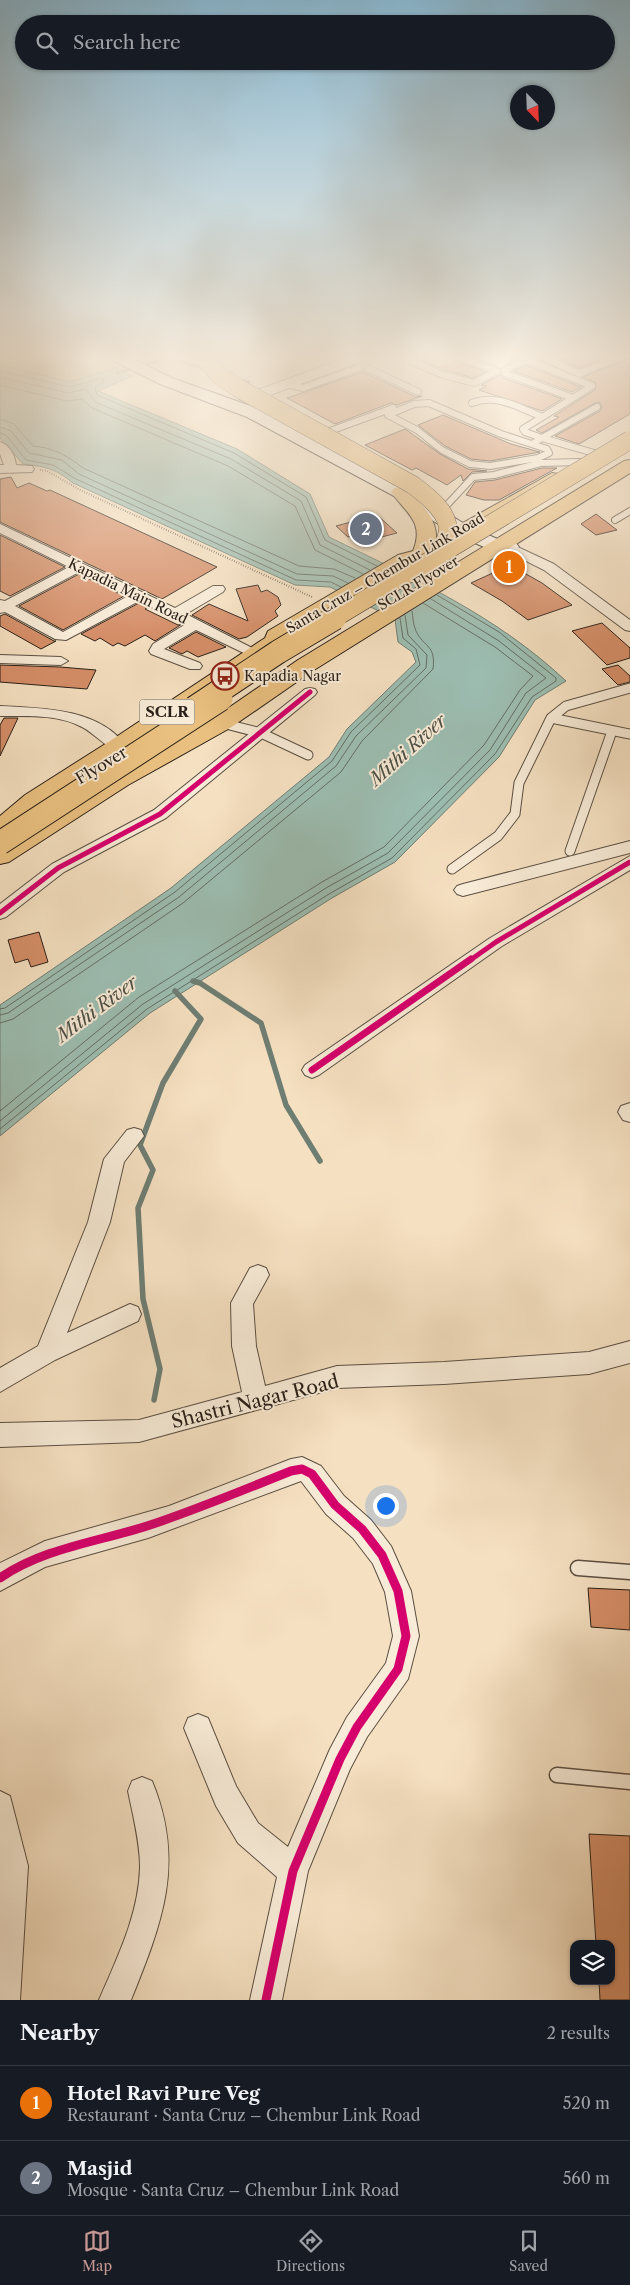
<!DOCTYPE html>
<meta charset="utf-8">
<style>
body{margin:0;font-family:"Libre Caslon Text",serif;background:#242831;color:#f1f3f6}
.controls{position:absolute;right:15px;bottom:15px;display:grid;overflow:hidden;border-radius:10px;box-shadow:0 1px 4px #0004}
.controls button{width:45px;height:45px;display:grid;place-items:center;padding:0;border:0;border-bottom:1px solid #363941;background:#171b24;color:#f1f3f6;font:25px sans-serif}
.compass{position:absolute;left:510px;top:85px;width:45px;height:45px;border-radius:50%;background:#171b24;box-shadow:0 1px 4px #0004;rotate:157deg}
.you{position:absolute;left:385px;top:1505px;width:18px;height:18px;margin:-12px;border:4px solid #fff;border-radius:50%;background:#1a73e8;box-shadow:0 0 0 8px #1a73e833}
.badge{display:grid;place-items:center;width:32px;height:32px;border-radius:50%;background:#c59692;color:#fff;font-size:16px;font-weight:700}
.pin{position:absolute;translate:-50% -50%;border:2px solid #fff;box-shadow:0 1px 5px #0006}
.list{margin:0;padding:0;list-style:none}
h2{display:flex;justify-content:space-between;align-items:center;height:65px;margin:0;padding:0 20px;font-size:21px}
h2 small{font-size:16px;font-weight:400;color:#9ea1a6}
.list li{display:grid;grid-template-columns:32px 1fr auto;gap:15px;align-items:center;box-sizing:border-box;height:75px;padding:0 20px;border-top:1px solid #363941}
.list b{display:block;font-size:19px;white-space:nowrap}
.list p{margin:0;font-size:16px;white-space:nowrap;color:#9ea1a6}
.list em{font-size:16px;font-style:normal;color:#9ea1a6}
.icon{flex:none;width:28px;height:28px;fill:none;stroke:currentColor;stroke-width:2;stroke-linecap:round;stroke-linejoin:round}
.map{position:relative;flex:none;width:630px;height:2000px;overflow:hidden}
.search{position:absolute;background:#171b24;box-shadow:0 1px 4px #0004;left:15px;right:15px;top:15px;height:55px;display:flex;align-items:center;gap:12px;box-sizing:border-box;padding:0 18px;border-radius:28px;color:#9ea1a6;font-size:19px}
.sheet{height:215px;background:#171b24}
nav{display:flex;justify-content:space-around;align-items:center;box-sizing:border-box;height:70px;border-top:1px solid #363941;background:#171b24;font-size:14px;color:#9ea1a6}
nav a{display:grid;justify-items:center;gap:2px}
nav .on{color:#c59692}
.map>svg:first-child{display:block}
.green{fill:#bec291;stroke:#737054}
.water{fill:#9cbdb1;stroke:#6e7e73}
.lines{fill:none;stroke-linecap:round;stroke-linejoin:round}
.shore{stroke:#626e64;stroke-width:1}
.stream-far1{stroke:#6e7e73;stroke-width:3}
.stream{stroke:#6e7e73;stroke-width:5.5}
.building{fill:#d58e68;stroke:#281f17}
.service-far2-casing{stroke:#5b4f42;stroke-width:8}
.service-far1-casing{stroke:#5b4f42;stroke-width:11}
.service-casing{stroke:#5b4f42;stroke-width:17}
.minor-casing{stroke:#5b4f42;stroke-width:2}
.tertiary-casing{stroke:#5b4f42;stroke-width:2}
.secondary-casing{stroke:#281f17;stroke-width:2}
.trunk-casing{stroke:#281f17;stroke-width:2}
.path{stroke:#281f17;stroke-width:2;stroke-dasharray:0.5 2;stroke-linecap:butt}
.service-far2{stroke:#f8ebd7;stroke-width:6}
.service-far1{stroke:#f8ebd7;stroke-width:9}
.service{stroke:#f8ebd7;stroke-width:14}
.minor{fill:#f8ebd7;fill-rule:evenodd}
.tertiary{fill:#f8ebd7;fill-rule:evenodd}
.secondary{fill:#f8ebd7;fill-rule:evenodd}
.trunk{fill:#eac080;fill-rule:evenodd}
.primary-bridge-far1-casing{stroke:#281f17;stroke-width:19;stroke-linecap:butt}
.primary-bridge-casing{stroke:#281f17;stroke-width:25;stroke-linecap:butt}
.trunk-bridge-far1-casing{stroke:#281f17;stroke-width:19;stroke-linecap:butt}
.trunk-bridge-casing{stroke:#281f17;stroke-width:25;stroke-linecap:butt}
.primary-bridge-far1{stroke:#eac080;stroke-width:18}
.primary-bridge{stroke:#eac080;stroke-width:23}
.trunk-bridge-far1{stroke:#eac080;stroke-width:18}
.trunk-bridge{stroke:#eac080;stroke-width:23}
.cycleway-far2-casing{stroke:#f8ebd7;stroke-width:8}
.cycleway-far1-casing{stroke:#f8ebd7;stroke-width:10}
.cycleway-casing{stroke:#f8ebd7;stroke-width:12}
.cycleway-far2{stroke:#d6006c;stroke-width:5}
.cycleway-far1{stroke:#d6006c;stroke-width:7}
.cycleway{stroke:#d6006c;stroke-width:9}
.labels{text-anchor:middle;stroke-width:4;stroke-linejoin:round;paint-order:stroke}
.far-street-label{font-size:14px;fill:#281f17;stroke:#f8ebd7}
.far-poi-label{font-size:14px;fill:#281f17;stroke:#f8ebd7;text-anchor:start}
.shield{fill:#f8ebd7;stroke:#665c51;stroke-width:1}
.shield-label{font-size:15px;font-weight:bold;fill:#281f17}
.street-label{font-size:16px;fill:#281f17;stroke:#f8ebd7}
.water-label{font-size:18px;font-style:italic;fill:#4b4e45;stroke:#f8ebd7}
.near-street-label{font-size:19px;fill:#281f17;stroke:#f8ebd7}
</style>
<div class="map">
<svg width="630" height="2000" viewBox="0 0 630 2000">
<rect width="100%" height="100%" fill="#f5e0c1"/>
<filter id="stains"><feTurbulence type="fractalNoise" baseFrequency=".004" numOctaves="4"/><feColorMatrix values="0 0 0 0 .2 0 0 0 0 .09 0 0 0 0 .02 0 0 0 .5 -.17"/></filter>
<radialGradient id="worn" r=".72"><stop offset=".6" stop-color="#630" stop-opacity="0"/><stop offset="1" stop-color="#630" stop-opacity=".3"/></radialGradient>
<!-- green -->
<path class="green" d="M0,358H97L116,368L70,382L0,365Z"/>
<!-- water -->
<path class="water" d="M0,365L70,382L116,368L132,376L98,391L237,449L310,494L329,537C413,578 497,616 566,681L535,700L499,757L395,862L332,898L150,1013L0,1136V1005L171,888L329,757L347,729L416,662L412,652L398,642L395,619L330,587L295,585L73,483C54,468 47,467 23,464L0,438Z"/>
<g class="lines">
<!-- shore -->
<path class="shore" d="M0,371L70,387L103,378L104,382L95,388L97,395L234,453L306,497L325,540L377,566
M0,377L68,393L86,389L95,402L231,459L301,501L320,545L370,570
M0,385L67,401L82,399L92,408L228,466L295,506L315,550L363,574
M0,419L14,424L33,446C54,448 66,455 83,468L299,566L334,569L355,578
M0,427L11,431L29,453L62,460L79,474L297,574L333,576L348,583
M0,433L6,435L26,460L53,465L76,479L296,580L331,582L341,587
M0,1009L5,1008L175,892L332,761L351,732L420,665L416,649L403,638L400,618
M0,1015L8,1013L179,897L336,766L356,736L426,668L427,655L408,635L405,615
M0,1023L13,1019L183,903L341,772L362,741L433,669C436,644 424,648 416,631C413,625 413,617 412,611
M0,1111L139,997L322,882L384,847L484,745L520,690L533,676L495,647L423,603
M0,1121L143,1004L326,888L388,853L490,750L526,693L546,678L499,641L431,599
M0,1129L147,1009L329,894L392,858L495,754L532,697L556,681V678L499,632L437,595"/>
<!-- stream-far1 -->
<path class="stream-far1" d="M170,358L208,370
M117,373L167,358
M237,379L249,382"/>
<!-- stream -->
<path class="stream" d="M193,981L200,983L261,1023L286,1105L320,1161
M154,1400L160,1369L143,1299L138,1208L153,1170L140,1145L163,1083L201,1019L175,991"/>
</g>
<!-- building -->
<path class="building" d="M417,358H448L485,372L473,378L445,370Z
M557,358H607L579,368Z
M630,358V414L579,444L555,436L600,411L602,407L599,402L595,403L542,433L536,430L559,417L554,416L595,390L596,383L583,377Z
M524,366H528L581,387L572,392L514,371Z
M363,372L416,397L422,396L397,405L391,403L335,424L287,398Z
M500,375L503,378L562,399L542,411L479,390L486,386L481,385Z
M443,415L511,444L540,452L490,461L471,459L445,446L418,425Z
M405,429L440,454L468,469L487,471L472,472L463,481L461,475L447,485L416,468L412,470L365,445Z
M542,468H557L499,500H484L466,495L475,482L495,480Z
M11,477L17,488L29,483L47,491L50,490L217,567L162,599L0,522V479Z
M596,514L617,530L596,535L581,524Z
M377,515L397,533L370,540L363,533L348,537L336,526Z
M0,535L65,567L10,596L0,591Z
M510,565L542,583L572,605L528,620L502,601L471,583Z
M79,574L124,596L63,630L19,606Z
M258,585L261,592L267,590L278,597L281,605L275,611L278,616L247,637L239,639L192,615L209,604L248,621L236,589Z
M139,603L148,607L145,609L178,625L182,624L155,641L145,635L125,646L118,643L113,646L100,638L95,641L81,634Z
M5,614L54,641H56L41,649L0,626V616Z
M602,623L630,648V658L607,665L572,631Z
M196,632L226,647L198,657L187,651L182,654L169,648Z
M0,665L60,667L96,670L87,689L0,682Z
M618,665L630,676V682L618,685L602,669Z
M4,718H18L0,756V725Z
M39,932L48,962L31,967L28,959L15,963L8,940Z
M588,1588L630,1590V1630L591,1627Z
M589,1834L630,1836V2000H600L599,1981H611V1944H596Z"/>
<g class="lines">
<!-- service-far2 casing -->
<g class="service-far2-casing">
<path id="service-far2" d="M404,358L443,375L474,383L497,371L466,360
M523,361H529L592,386L573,398L505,373L504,371Z
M359,364L418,392
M287,384L303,388L364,366
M429,403L501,434L547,449L549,453L538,458L490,466L470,464L442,450L417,430L388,415L414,404Z
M472,403C496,393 520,408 542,417
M319,435L393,408
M542,438L525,432L523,429L573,398
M532,444L542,438
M594,453L542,438L597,407
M446,506L473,477L494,475L541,463L580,462
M615,520L630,511"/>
</g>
<!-- service-far1 casing -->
<g class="service-far1-casing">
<path id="service-far1" d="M551,718L630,734
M222,723L261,733L308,755
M570,851L612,731
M452,869L498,836L515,814L519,783L551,718L566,706L630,688"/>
</g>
<!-- service casing -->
<g class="service-casing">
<path id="service" d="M578,1568L630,1572
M557,1775L630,1782"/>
</g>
<!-- minor casing -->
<g class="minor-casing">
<path id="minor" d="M538,358H552L579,370L612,358H627L579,377Z
M0,442C10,445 15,456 16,465L32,466L34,469L32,472L0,473V465H4L0,454Z
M0,524L175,608L213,586H223L225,589L223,592L186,614L262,653L260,656H250L196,630L164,649L200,663L202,666L200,669H190L151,654L149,651L153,644L186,624L139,601L66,640L55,639L5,612L0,613V600L5,601L69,567L0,533ZM79,572L128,596L63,632L15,606Z
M509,543L554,564L630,620V631L625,630L544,570L504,550L503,547Z
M0,655L61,657L68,661L61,665L0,663Z
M310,688L315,689L317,692L315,695L166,818L64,872L6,917L0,919V904L52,864L154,810L305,689Z
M0,706C41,708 99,708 126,746L118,751C105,747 94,733 82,727C58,714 27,716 0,716Z
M630,841V853L463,896L457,894L454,890L457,886L463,884Z
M630,856V870L502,946L319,1075L312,1078L305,1075L302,1070L305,1065L490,938Z
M630,1103V1122L623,1120L618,1112L621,1106Z
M134,1128L141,1130L144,1136L124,1162L110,1222L67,1333L130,1304L138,1307L141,1314L138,1321L55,1360L0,1392V1368L38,1346L88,1222L104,1159L127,1130Z
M258,1265L266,1268L269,1275L253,1304L256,1346L265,1386L337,1366L444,1362L589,1352L630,1341V1363L589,1374L444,1384L337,1388L139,1442L0,1447V1423L139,1420L242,1392L232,1346L231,1303L250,1268Z
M302,1457L321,1466L344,1496L371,1520L391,1546L411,1591L419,1636L408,1679L367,1737L350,1769L308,1871L282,2000H250L277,1877L238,1843L216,1806L184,1728L188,1718L198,1714L208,1718L236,1786L258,1823L288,1847L330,1749L347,1717L386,1663L393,1636L385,1592L373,1564L353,1538L326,1514L301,1481L148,1538L45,1567L0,1591V1563L45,1541L169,1506L291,1459Z
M142,1777L152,1781C186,1863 162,1923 131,2000H99C117,1958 139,1914 140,1867C140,1842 133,1816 128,1791L132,1781Z
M0,1791L10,1796L28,1866L20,2000H0Z"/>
</g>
<!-- tertiary casing -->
<g class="tertiary-casing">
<path id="tertiary" d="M345,358H365L363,361L251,402L246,403L239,399L241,396Z"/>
</g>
<!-- secondary casing -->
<g class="secondary-casing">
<path id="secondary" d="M111,358H131L172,378L259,409L406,488L468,526L502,541L516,543L519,547L516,551L509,553L491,550L454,534L394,496L247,417L160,384L114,361Z"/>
</g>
<!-- trunk casing -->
<g class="trunk-casing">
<path id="trunk" d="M630,460V473L314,670L230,728L128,785L9,862L0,864V845L112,775L214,718L298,660L624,461Z
M552,473L558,474L561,478L558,482L425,560L411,563L285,638L282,644L41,805L18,826L0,834V816L25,795L110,741L265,638L268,631L398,555L413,551C425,522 406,513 391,492L394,488H406C419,502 437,517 436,538Z"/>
</g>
<!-- path -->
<path class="path" d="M40,470L47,471L82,491L312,597"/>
<!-- service-far2 -->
<use href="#service-far2" class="service-far2"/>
<!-- service-far1 -->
<use href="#service-far1" class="service-far1"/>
<!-- service -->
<use href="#service" class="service"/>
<!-- minor -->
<use href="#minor" class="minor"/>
<!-- tertiary -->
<use href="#tertiary" class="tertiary"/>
<!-- secondary -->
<use href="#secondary" class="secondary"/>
<!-- trunk -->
<use href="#trunk" class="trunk"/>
<!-- primary-bridge-far1 casing -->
<g class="primary-bridge-far1-casing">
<path id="primary-bridge-far1" d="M205,358L219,375L238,388L413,485C453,515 461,532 424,570"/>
</g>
<!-- primary-bridge casing -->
<g class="primary-bridge-casing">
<path id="primary-bridge" d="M0,843L221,699"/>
</g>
<!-- trunk-bridge-far1 casing -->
<g class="trunk-bridge-far1-casing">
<path id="trunk-bridge-far1" d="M333,619L630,440"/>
</g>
<!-- trunk-bridge casing -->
<g class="trunk-bridge-casing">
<path id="trunk-bridge" d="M194,708L278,652L335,618"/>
</g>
<!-- primary-bridge-far1 -->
<use href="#primary-bridge-far1" class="primary-bridge-far1"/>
<!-- primary-bridge -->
<use href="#primary-bridge" class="primary-bridge"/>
<!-- trunk-bridge-far1 -->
<use href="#trunk-bridge-far1" class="trunk-bridge-far1"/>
<!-- trunk-bridge -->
<use href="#trunk-bridge" class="trunk-bridge"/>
<!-- cycleway-far2 casing -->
<g class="cycleway-far2-casing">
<path id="cycleway-far2" d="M0,913L58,868L160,814L310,692
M469,961L496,942L630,862"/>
</g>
<!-- cycleway-far1 casing -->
<g class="cycleway-far1-casing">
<path id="cycleway-far1" d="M312,1070L471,959"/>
</g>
<!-- cycleway casing -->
<g class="cycleway-casing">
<path id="cycleway" d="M0,1578C44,1548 97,1542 147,1526C196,1510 243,1490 291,1471L302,1469L312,1474L335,1505L362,1529L382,1555L398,1591L406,1636L398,1669L357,1727L340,1759L293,1871L266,2000"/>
</g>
<!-- cycleway-far2 -->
<use href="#cycleway-far2" class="cycleway-far2"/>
<!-- cycleway-far1 -->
<use href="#cycleway-far1" class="cycleway-far1"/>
<!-- cycleway -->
<use href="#cycleway" class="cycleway"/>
</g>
<!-- sky -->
<linearGradient id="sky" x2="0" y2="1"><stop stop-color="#89b8d2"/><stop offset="0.56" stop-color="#faf1e3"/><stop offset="1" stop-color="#faf1e3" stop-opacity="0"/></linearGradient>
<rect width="630" height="638" fill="url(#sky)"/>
<!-- icons -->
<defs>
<g id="bus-ring" transform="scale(1.4375)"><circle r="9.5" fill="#f8ebd7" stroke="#8f2418" stroke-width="1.5"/><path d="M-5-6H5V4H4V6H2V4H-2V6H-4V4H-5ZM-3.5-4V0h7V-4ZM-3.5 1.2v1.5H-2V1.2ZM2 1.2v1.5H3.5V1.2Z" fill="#8f2418"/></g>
</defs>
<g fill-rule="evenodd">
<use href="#bus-ring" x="225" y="676"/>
</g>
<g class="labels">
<!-- far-street labels -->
<g class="far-street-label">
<text transform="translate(385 573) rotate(-30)" y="5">Santa Cruz – Chembur Link Road</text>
<text transform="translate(418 583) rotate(-31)" y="5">SCLR Flyover</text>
<text transform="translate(128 591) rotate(26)" y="5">Kapadia Main Road</text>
</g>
<!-- far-poi labels -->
<g class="far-poi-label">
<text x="244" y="681">Kapadia Nagar</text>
</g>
<!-- shield labels -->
<rect class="shield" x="139.5" y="699.5" width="55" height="25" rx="4"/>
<g class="shield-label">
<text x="167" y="717">SCLR</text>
</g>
<!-- street labels -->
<g class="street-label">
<text transform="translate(101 765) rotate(-31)" y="6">Flyover</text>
</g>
<!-- water labels -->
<g class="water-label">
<text transform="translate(408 750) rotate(-42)" y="6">Mithi River</text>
<text transform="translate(97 1009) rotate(-37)" y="6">Mithi River</text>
</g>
<!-- near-street labels -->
<g class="near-street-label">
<text transform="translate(255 1401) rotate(-14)" y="7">Shastri Nagar Road</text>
</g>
</g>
<rect width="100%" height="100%" filter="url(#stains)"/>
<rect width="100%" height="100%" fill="url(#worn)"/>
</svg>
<div class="controls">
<button><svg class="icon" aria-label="layers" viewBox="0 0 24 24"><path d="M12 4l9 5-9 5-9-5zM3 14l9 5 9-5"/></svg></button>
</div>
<svg class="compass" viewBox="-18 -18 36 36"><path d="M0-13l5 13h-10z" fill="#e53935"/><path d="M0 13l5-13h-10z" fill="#9ea1a6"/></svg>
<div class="you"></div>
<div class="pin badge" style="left:509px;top:567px;background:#e8710a">1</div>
<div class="pin badge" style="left:366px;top:529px;background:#6b7280">2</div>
<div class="search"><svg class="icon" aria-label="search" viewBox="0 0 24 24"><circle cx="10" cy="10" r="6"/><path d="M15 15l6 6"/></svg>Search here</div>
</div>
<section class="sheet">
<h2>Nearby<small>2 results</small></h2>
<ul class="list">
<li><span class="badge" style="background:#e8710a">1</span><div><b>Hotel Ravi Pure Veg</b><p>Restaurant · Santa Cruz – Chembur Link Road</p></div><em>520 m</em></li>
<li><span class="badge" style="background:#6b7280">2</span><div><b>Masjid</b><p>Mosque · Santa Cruz – Chembur Link Road</p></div><em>560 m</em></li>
</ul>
</section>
<nav>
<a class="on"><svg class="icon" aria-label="map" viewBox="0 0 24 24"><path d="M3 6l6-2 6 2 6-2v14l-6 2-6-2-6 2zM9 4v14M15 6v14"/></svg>Map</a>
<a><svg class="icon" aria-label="directions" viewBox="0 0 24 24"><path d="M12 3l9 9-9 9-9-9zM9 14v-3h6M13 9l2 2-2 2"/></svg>Directions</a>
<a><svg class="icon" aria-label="saved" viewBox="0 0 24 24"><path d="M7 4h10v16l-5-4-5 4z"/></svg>Saved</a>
</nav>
